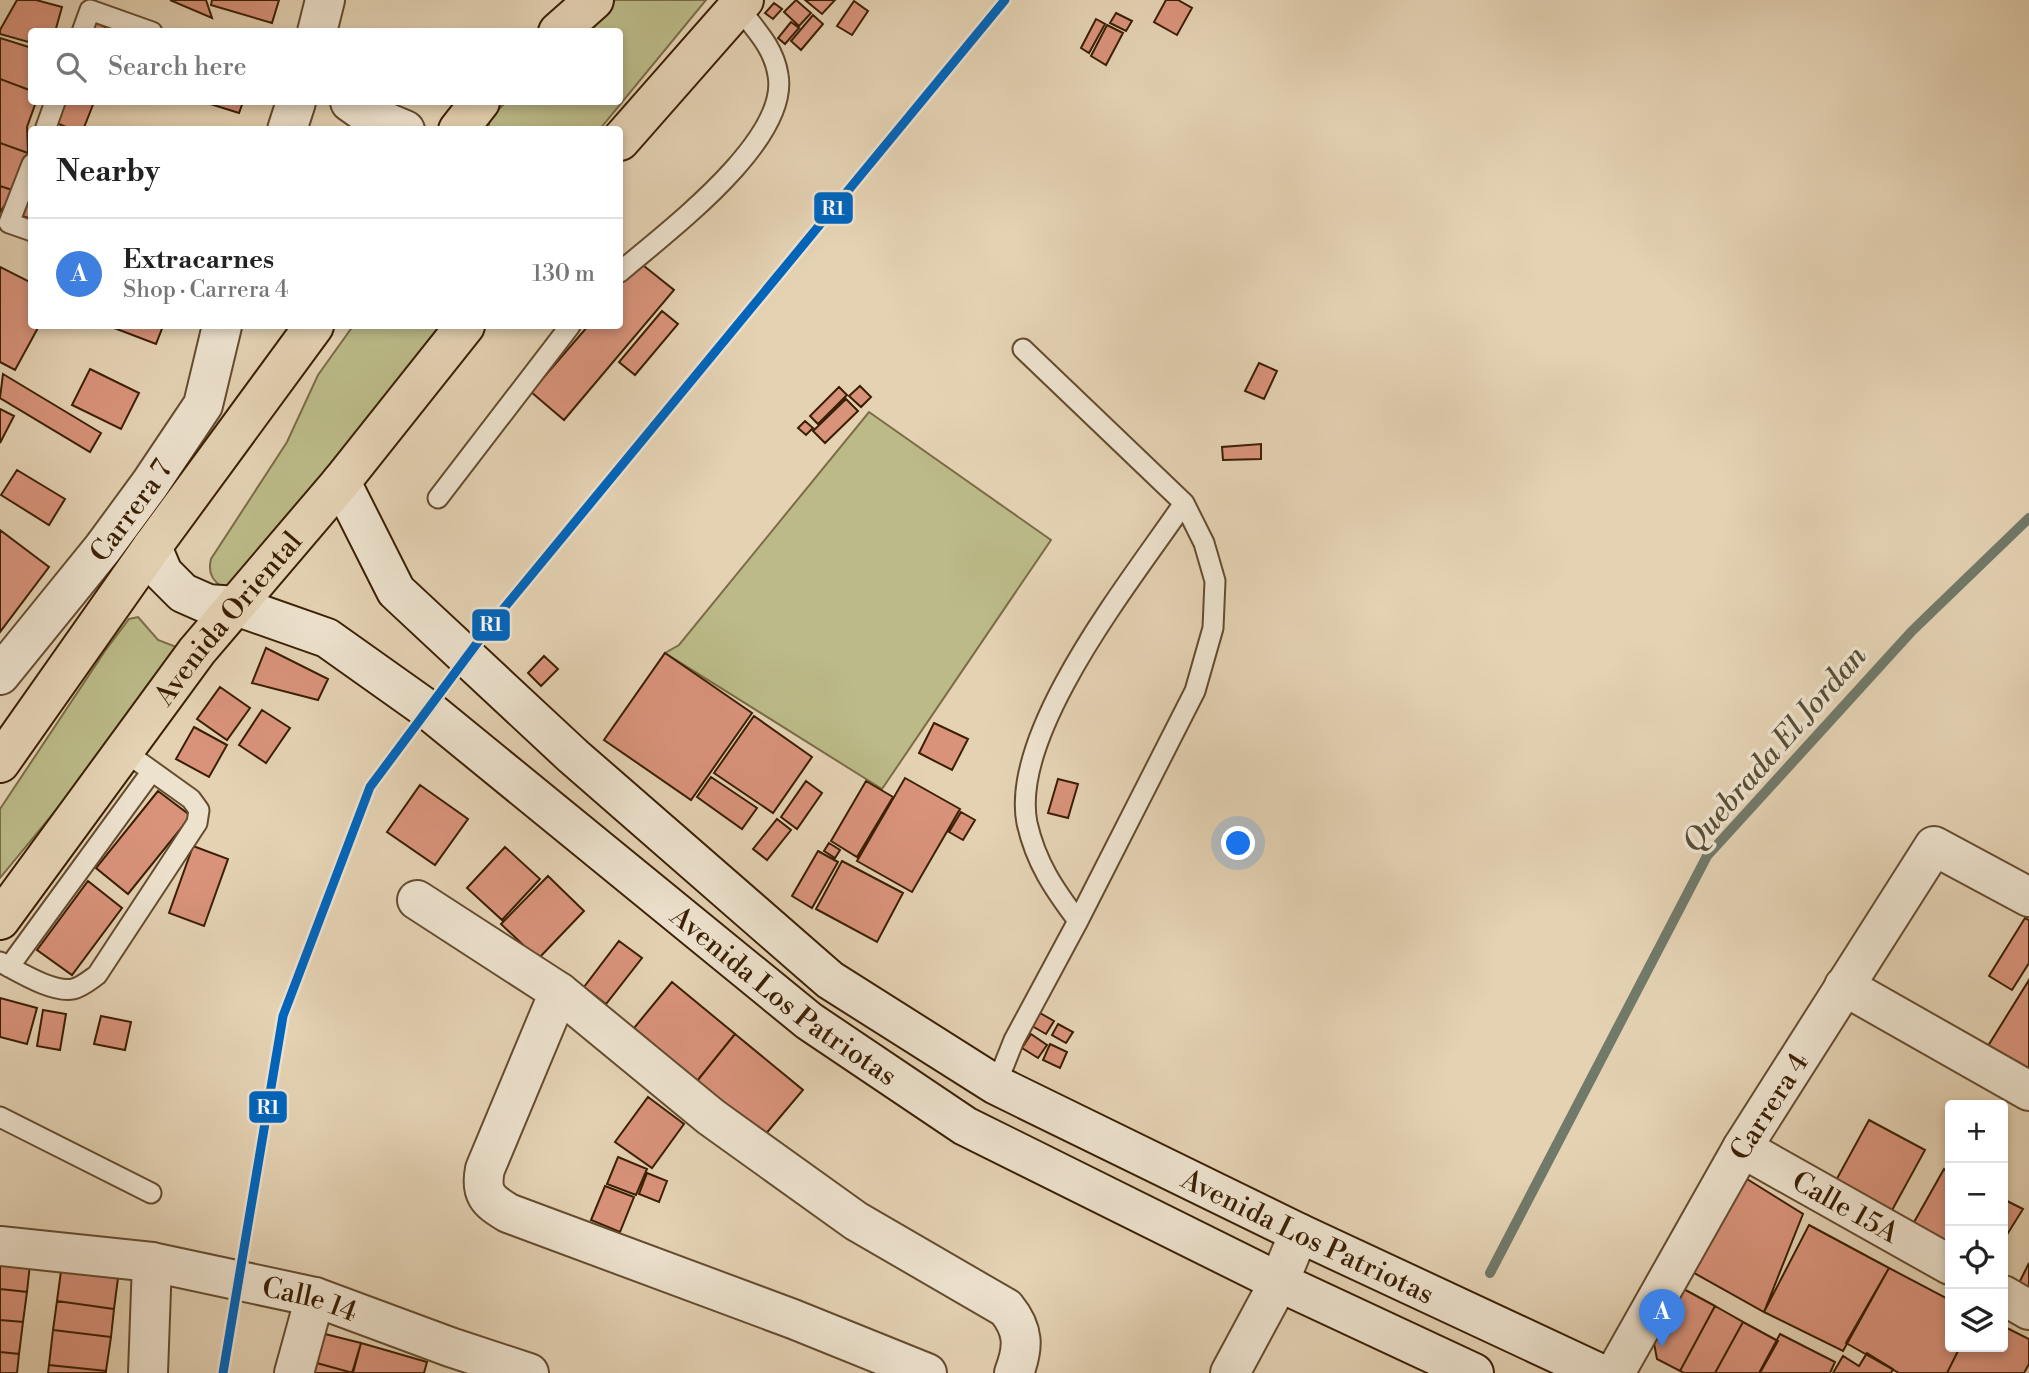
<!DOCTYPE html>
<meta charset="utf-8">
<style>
body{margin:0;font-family:"Libre Bodoni",serif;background:#f2f2f2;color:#222}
.controls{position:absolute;right:21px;bottom:21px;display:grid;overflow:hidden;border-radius:7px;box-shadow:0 4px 10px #0003}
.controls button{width:63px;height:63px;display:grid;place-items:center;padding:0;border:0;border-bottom:2px solid #e0e0e0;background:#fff;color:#222;font:35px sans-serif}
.you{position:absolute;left:1239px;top:844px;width:24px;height:24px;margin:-18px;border:5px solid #fff;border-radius:50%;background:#1a73e8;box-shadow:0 0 0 10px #1a73e833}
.badge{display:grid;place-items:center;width:46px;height:46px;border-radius:50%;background:#1a73e8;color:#fff;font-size:23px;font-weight:700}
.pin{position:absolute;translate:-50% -58px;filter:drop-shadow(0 2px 4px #0008)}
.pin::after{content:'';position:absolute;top:37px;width:24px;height:21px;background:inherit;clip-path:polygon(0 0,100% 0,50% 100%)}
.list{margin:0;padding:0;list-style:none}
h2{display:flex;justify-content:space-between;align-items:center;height:91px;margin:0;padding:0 28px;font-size:30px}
h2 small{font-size:23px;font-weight:400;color:#767676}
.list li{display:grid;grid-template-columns:46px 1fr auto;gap:21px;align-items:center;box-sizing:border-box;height:112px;padding:0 28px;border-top:2px solid #e0e0e0}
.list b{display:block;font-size:26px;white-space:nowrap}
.list p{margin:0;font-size:23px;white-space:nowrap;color:#767676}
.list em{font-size:23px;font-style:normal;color:#767676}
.icon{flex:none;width:38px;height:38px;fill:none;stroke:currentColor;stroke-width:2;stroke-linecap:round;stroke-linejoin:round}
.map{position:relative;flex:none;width:2029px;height:1373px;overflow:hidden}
.search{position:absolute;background:#fff;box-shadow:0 4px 10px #0003;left:28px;top:28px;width:595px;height:77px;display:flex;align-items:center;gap:18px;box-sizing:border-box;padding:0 24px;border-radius:7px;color:#767676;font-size:26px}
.panel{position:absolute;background:#fff;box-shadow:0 4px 10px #0003;left:28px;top:126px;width:595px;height:203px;border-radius:7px}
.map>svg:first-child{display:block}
.green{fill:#bbba88;stroke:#7b6c46;stroke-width:2}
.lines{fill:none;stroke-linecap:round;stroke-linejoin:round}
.stream{stroke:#717a6a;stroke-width:10}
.building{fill:#d9937b;stroke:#3b1f03;stroke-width:2}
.lane-casing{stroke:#654c2f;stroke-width:23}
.street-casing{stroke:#654c2f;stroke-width:42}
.secondary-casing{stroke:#3b1f03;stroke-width:42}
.primary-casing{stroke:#3b1f03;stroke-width:42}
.lane{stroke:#ede2ce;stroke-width:19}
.street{stroke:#ede2ce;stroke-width:38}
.secondary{stroke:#ede2ce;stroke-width:38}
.primary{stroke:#e4d2b3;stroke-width:38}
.rail-1-casing{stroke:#ede2ce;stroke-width:14}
.rail-1{stroke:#0065bd;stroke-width:9}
.labels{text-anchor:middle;stroke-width:7;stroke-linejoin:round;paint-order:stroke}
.street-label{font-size:28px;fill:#3b1f03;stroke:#ede2ce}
.water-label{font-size:30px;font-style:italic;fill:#564d37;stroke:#ede2ce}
.line-badge{stroke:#ede2ce;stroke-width:2.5}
.badge-label{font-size:19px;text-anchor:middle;font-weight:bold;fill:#fff}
</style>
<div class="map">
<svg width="2029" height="1373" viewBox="0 0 2029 1373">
<rect width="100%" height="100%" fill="#e4d2b3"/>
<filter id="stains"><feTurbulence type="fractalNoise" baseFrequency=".00286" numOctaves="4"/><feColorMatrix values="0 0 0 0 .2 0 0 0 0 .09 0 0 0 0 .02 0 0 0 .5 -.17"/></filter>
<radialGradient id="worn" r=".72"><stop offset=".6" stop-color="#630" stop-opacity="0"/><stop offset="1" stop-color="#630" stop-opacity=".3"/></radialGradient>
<!-- green -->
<path class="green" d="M615,0H706L600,129H489V119L506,102H620V32L579,31Z
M353,326H445L367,427L225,590C214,581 207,575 211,559L287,442L318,375Z
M869,412L1051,540L882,789L665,653L679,645Z
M138,617L158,640L179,648L169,673L0,878V809L105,651L129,619Z"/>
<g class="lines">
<!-- stream -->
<path class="stream" d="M1490,1273L1707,856L1912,631L2029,518"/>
</g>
<!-- building -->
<path class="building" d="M17,0H36L62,7L55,32H32V43L0,34V30Z
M170,0H206L212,18Z
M212,0H279L272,23L211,5Z
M796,0L811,13L799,26L784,12Z
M805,0H835L822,14Z
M1166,0H1178L1192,8L1177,35L1154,22Z
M854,1L868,11L852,35L837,26Z
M774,3L782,9L773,19L765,13Z
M1116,13L1132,21L1126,31L1110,23Z
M813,15L823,24L801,50L791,41Z
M1096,19L1105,24L1089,53L1081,48Z
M93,22L118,32H89Z
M791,22L799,28L785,44L778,38Z
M1107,25L1123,33L1106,65L1091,56Z
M0,38L32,48V91L0,79Z
M0,79L32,91V102H36L27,127L28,153L0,143Z
M62,102H94L83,130H73L54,122Z
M204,102H243L239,113Z
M0,143L28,153L15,191L0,186Z
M0,186L15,191L0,212Z
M32,188V219L22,216Z
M639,262L674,290L564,420L531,392L588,326H620V285Z
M0,267L32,283V326H39L15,370L0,362Z
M662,311L678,324L635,375L619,362Z
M115,326H163L156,344L114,328Z
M1259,363L1277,371L1264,399L1245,391Z
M90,369L139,393L121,429L72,405Z
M3,374L101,433L90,452L0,398Z
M860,386L871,397L861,407L849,396Z
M839,387L847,395L818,424L810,416Z
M846,399L858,411L825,443L813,431Z
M0,409L14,416L0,443Z
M805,421L813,428L806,435L798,428Z
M1261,444V459L1223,460L1222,447Z
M17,470L65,499L49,525L1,495Z
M0,530L49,567L0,632Z
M266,648L328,679L318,700L252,683Z
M665,653L752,713L691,800L604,740Z
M544,656L558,669L541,686L528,673Z
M220,687L250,708L227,740L197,719Z
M262,710L290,728L266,763L239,745Z
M754,716L812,757L773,813L714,773Z
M934,723L968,739L952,770L919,753Z
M194,727L227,745L209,777L176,759Z
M711,777L757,808L742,829L697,797Z
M905,778L960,809L912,892L857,861Z
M1058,779L1078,784L1068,818L1048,813Z
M806,781L822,793L797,829L781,817Z
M866,781L893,797L857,857L831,841Z
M420,785L468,819L435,865L387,832Z
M158,791L191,816L128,894L96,868Z
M961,812L975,820L963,840L949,832Z
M777,819L791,830L767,860L753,849Z
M829,843L840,850L835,858L824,851Z
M193,846L228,859L204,926L169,913Z
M505,847L540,879L502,920L467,888Z
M818,851L838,862L812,908L792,896Z
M842,861L903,893L877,942L816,909Z
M548,876L584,911L538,959L501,924Z
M88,881L122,908L72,975L37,950Z
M2025,918L2029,920V963L2012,990L1989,976Z
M619,941L642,958L606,1004L584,987Z
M2029,980V1082L1983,1054Z
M672,982L735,1034L697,1081L634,1028Z
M0,998L37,1008L27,1044L0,1037Z
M43,1010L66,1014L60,1050L37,1046Z
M1040,1013L1054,1021L1046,1034L1032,1026Z
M101,1016L131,1022L125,1050L94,1044Z
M1058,1024L1073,1032L1066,1043L1052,1035Z
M735,1034L803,1090L764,1136L697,1081Z
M1031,1034L1047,1045L1038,1058L1022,1048Z
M1050,1044L1067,1052L1060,1068L1043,1060Z
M648,1097L684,1124L652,1168L615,1142Z
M1869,1120L1925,1150L1890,1214L1834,1184Z
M618,1157L647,1169L636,1195L607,1184Z
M1944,1169L1950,1173V1246L1913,1224Z
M647,1173L667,1181L659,1202L639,1194Z
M1739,1174L1803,1214L1764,1312L1687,1269Z
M605,1186L634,1197L620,1232L591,1220Z
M2003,1199L2023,1209L2003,1241Z
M1809,1225L1889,1268L1843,1351L1764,1312Z
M0,1261L30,1264L27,1292L0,1289Z
M2029,1263V1288L2019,1283Z
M1889,1268L1950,1300V1347H1960L1947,1373H1899L1846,1343Z
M61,1271L118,1278L114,1309L57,1301Z
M1680,1287L1715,1306L1680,1371L1657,1359L1653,1338Z
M0,1289L27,1292L23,1322L0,1320Z
M57,1301L114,1309L111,1337L53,1330Z
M1715,1306L1743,1322L1715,1373H1684L1680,1371Z
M0,1320L23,1322L19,1354L0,1352Z
M1743,1322L1778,1341L1760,1373H1715Z
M2003,1326L2029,1339V1364L2024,1373H1947L1960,1347H2003Z
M53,1330L111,1337L106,1371L49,1365Z
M321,1333L361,1343L353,1373L313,1362Z
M1780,1334L1835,1362L1830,1373H1759Z
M361,1343L427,1362L424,1373H352Z
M0,1352L19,1354L17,1373H0Z
M1867,1353L1893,1369L1891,1373H1833L1843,1356L1859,1366Z
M313,1362L353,1373H310Z
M49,1365L106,1371V1373H48Z"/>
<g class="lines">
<!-- lane casing -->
<g class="lane-casing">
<path id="lane" d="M82,32L90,10L152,32
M45,130L55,102
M32,164L9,223L32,231
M620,272C665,233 790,141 778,75C774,47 754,28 738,7
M438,498L570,326
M1078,921C1054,889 1036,863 1027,823C1009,731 1134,577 1184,503
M0,962C18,971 52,993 73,989C82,987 90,980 97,975L197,823L199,810L191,799L124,751
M9,967L152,771
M996,1085L1014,1040L1078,921L1195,691L1213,628L1215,581L1204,543L1184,503L1023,349
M0,1117L151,1193"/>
</g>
<!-- street casing -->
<g class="street-casing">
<g id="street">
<path d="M317,32L325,0"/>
<path d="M350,102L367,114L405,130"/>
<path d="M287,130L296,102"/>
<path id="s1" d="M0,675L103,548L150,484L203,405L222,326"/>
<path d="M417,900L559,992L485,1169C480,1194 488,1201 508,1213L793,1319L927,1373"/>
<path d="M1844,986L2029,1091"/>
<path d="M559,992L711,1117L856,1221L1006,1308C1024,1330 1024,1347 1014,1373"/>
<path id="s2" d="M1742,1148L1950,1265"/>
<path id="s3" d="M0,1246L152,1262L315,1297L450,1347L529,1373"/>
<path d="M2003,1295L2029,1310"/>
<path d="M148,1373L152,1262"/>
<path d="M294,1373L315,1297"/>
<path d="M1230,1373L1279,1282L1299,1233"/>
<path id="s4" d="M1615,1373L1742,1148L1934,846L2029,897"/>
</g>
</g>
<!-- secondary casing -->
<g class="secondary-casing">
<g id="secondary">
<path id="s5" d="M341,482L396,591L573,756L830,980L996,1085L1299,1233L1599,1373"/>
<path id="s6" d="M152,547L163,573L183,593L208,604L236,606L327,638L427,709L809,1021L965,1126L1279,1282L1474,1373"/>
</g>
</g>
<!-- primary casing -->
<g class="primary-casing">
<g id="primary">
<path d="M558,32L594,0"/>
<path d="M458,130L480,102"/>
<path d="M620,141L744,0"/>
<path d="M0,763L152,547L314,326"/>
<path id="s7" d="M0,920L197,651L341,482L465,326"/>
</g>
</g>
<!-- lane -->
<use href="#lane" class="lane"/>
<!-- street -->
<use href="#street" class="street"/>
<!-- secondary -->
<use href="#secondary" class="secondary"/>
<!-- primary -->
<use href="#primary" class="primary"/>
<!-- rail-1 casing -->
<g class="rail-1-casing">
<path id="rail-1" d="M223,1373L283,1016L370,787L495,619L1005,0"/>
</g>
<!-- rail-1 -->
<use href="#rail-1" class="rail-1"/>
</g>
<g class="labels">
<!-- street labels -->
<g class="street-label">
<text dy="10" stroke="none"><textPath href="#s1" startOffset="210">Carrera 7</textPath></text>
<text dy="10" stroke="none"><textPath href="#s7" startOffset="378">Avenida Oriental</textPath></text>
<text dy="10" stroke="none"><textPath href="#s6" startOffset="789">Avenida Los Patriotas</textPath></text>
<text dy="10" stroke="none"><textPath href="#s4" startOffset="308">Carrera 4</textPath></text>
<text dy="10" stroke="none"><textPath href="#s2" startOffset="119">Calle 15A</textPath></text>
<text dy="10" stroke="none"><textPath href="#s5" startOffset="1248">Avenida Los Patriotas</textPath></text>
<text dy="10" stroke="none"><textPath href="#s3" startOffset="315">Calle 14</textPath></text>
</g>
<!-- water labels -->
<g class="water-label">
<text transform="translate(1774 749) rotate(-49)" y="10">Quebrada El Jordan</text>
</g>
</g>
<g class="line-badge">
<rect x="813" y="191" width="41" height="34" rx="7" fill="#0065bd"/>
<rect x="471" y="608" width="40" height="34" rx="7" fill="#0065bd"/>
<rect x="248" y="1090" width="40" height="34" rx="7" fill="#0065bd"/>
</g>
<g class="badge-label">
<text x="833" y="215">R1</text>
<text x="491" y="631">R1</text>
<text x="268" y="1114">R1</text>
</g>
<rect width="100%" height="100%" filter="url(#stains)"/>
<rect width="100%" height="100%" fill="url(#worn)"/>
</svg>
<div class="controls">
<button>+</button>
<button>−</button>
<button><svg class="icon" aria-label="locate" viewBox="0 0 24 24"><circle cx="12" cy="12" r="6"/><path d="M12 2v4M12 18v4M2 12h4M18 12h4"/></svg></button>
<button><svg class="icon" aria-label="layers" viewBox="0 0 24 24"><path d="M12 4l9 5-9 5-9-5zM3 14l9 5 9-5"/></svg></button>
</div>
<div class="you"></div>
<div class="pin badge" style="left:1662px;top:1347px;background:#3f7fe0">A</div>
<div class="search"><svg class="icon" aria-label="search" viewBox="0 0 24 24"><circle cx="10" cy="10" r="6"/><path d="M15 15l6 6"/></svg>Search here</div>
<section class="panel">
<h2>Nearby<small></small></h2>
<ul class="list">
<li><span class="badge" style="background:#3f7fe0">A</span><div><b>Extracarnes</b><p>Shop · Carrera 4</p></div><em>130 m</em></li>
</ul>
</section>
</div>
